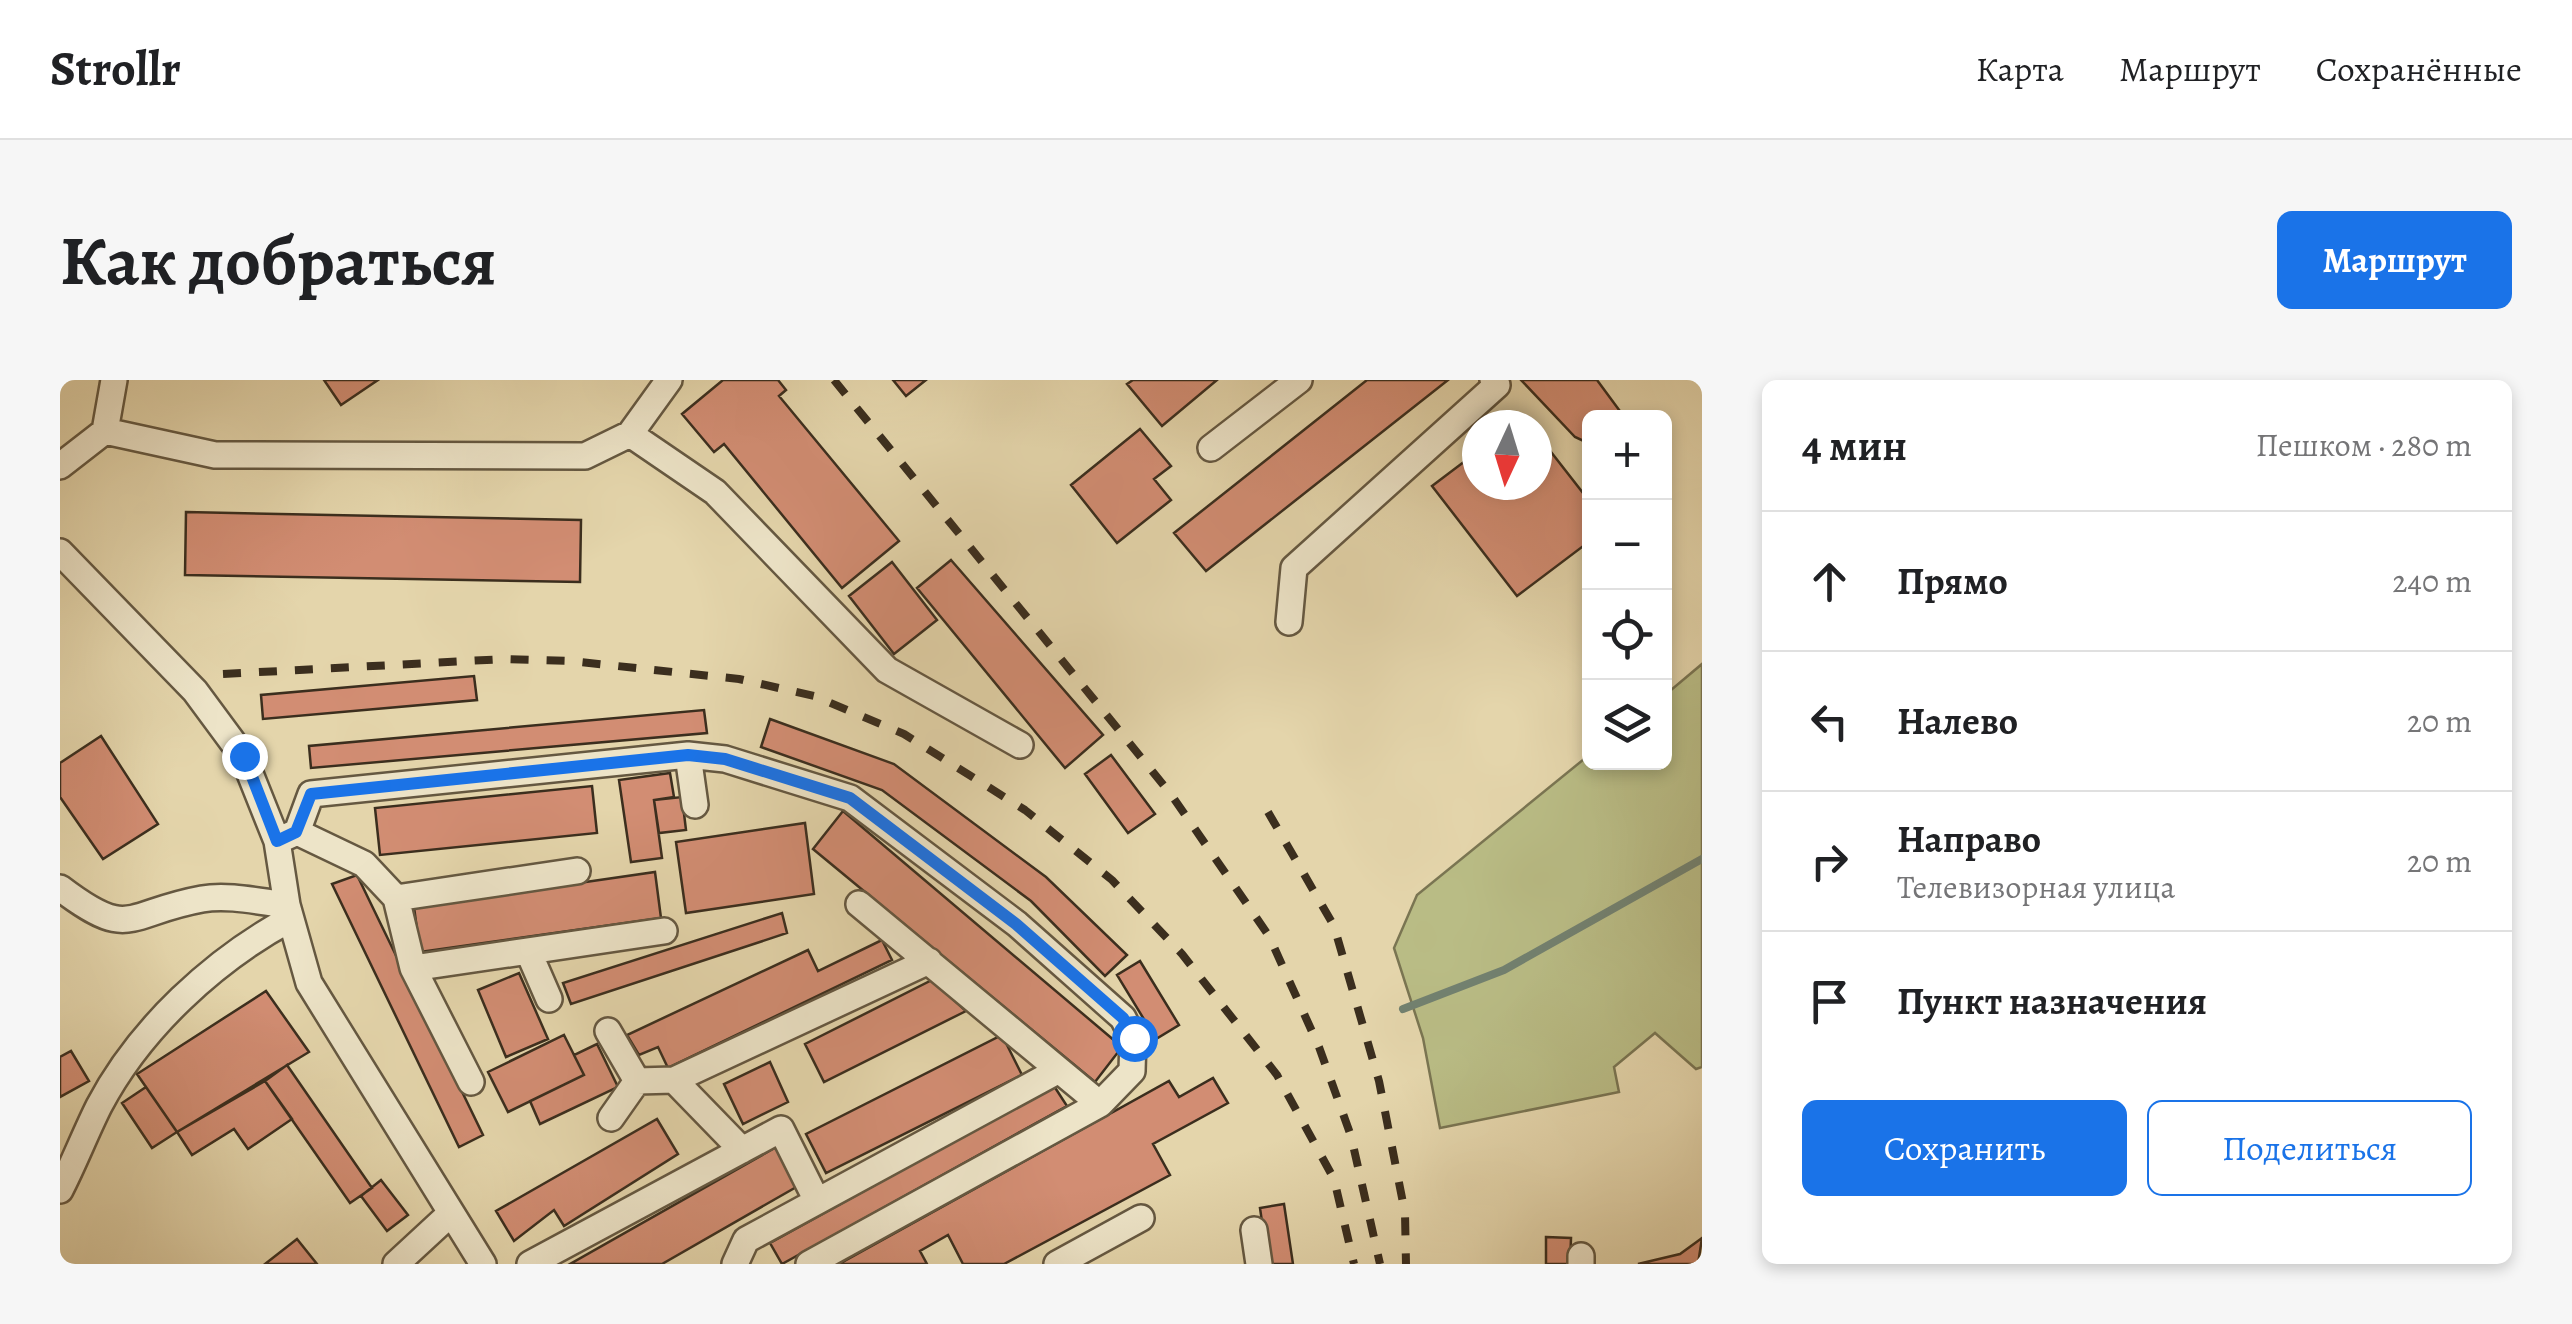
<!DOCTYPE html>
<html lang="ru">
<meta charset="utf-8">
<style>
body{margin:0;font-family:Alegreya,serif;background:#f6f6f6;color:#202124}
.controls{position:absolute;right:30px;top:30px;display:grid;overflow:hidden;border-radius:15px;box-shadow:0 5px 15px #0003}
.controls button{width:90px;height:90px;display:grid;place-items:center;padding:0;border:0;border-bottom:2px solid #e0e0e0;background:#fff;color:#202124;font:50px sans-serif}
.compass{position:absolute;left:1402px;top:30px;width:90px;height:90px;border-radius:50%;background:#fff;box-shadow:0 5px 15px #0003;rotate:184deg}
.stop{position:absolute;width:30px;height:30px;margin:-22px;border:8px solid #1a73e8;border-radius:50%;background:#fff}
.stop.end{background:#1a73e8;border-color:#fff;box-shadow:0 2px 10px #0008}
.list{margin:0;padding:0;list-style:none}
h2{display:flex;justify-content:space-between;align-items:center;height:130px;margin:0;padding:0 40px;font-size:42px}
h2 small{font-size:32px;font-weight:400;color:#757577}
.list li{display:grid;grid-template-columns:65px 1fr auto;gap:30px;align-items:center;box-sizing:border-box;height:140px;padding:0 40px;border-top:2px solid #e0e0e0}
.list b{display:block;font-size:38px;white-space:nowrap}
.list p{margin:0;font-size:32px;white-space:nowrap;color:#757577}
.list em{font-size:32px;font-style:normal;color:#757577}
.actions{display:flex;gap:20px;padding:30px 40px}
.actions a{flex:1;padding:22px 0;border:2px solid #1a73e8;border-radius:15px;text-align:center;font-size:35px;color:#1a73e8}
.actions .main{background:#1a73e8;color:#fff}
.icon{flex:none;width:55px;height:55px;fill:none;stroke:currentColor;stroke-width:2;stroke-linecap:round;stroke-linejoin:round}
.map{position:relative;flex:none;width:1642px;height:884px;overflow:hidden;border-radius:15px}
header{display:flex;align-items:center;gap:60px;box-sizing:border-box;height:140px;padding:0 50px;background:#fff;border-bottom:2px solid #e0e0e0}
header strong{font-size:48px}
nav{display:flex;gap:55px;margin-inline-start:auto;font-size:35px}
.intro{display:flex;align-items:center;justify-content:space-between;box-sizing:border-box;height:240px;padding:0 60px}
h1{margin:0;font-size:70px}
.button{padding:25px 45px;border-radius:15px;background:#1a73e8;color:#fff;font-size:35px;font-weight:700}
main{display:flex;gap:60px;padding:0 60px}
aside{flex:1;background:#fff;border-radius:15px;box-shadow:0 5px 15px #0003}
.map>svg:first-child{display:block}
.green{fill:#b9bc85;stroke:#7a7552;stroke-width:2.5}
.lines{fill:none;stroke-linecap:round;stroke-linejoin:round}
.stream{stroke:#728170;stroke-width:8}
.building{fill:#d28d73;stroke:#3b2e1e;stroke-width:2.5}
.minor-casing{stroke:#655841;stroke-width:30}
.minor{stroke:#ede4c8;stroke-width:25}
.rail{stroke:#3b2e1e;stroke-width:8;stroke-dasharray:18 18;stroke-linecap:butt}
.route{stroke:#1a73e8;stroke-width:12}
</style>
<header>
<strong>Strollr</strong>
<nav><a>Карта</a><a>Маршрут</a><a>Сохранённые</a></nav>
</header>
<div class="intro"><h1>Как добраться</h1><a class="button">Маршрут</a></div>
<main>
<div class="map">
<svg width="1642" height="884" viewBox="0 0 1642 884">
<rect width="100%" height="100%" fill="#e4d5ab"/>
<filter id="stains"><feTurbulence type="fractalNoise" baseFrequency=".002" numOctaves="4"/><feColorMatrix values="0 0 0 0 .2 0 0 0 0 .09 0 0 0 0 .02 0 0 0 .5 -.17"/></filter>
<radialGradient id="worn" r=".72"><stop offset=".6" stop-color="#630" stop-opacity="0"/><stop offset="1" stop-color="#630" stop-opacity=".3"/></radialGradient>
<!-- green -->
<path class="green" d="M1642,284V687L1636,689L1595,653L1554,687L1559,712L1380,748L1363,658L1334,568L1357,515L1529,375L1530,382H1604L1605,315Z"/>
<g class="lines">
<!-- stream -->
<path class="stream" d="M1343,629L1444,590L1642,479"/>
</g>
<!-- building -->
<path class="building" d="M264,0H318L281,25Z
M663,0H718L726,10L719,16L839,161L782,208L664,64L654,72L622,34Z
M833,0H866L846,16Z
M1073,0H1157L1102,46L1067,4Z
M1307,0H1388L1146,191L1114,153Z
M1461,0H1537L1565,38H1530V64L1515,57Z
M1080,49L1111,86L1094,99L1111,120L1057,163L1011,105Z
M1477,54L1530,122V161L1457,216L1372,106L1417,72V105H1477Z
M126,132L521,140L520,202L125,195Z
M891,180L1043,355L1005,388L857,208Z
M832,182L877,240L834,274L789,216Z
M414,296L417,320L203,339L201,315Z
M644,330L647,353L251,388L249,366Z
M710,339L834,384L986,497L1067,575L1045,596L971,521L822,410L701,367Z
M41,356L98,444L43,479L0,417V383Z
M1051,375L1095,434L1068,453L1025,394Z
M610,393L614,417L594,420L602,478L571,482L559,400Z
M532,406L537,453L320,475L315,428Z
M622,417L626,450L599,453L594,420Z
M783,431L1062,667L1035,702L753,469Z
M745,443L754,514L626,533L616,462Z
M595,492L601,538L360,572L354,527Z
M297,495L423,755L399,767L272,504Z
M722,533L727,553L511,624L503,603Z
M822,560L832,580L608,688L598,667L579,675L567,655L748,570L758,591Z
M1080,581L1119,645L1096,659L1057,595Z
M459,593L488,659L446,677L418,610Z
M872,600L906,631L764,702L745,664Z
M206,611L249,672L117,752L77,694Z
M504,655L524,695L448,732L428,692Z
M942,655L962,695L766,793L746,754Z
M537,664L558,707L480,744L470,721L524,695L514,675Z
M11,671L29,701L0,717V677Z
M710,682L728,722L683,744L664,704Z
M227,685L312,808L290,823L205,701Z
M1153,698L1168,723L1093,764L1110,795L944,884H903L888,855L860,871L867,884H779L1109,701L1119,717Z
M205,701L232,739L188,769L174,749L132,775L117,752Z
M994,706L1007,726L722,884L710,863Z
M86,707L117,752L92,768L62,723Z
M597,739L618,774L504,846L494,830L454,861L436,831Z
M718,766L738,806L602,884H510Z
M321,800L348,835L327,851L301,816Z
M1224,824L1233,884H1208L1200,828Z
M1486,857L1511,858L1510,884H1486Z
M1642,858L1638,884H1578L1620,874Z
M237,859L257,884H205Z"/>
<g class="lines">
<!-- minor casing -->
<g class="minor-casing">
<path id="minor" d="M45,51L54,0
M570,54L609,0
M1151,68L1239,0
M0,86L45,51L155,75L525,76L570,54L655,112L827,290L960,365
M0,172L135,311L183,376L217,461L227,525L249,603L423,884
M1229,242L1234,188L1437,5L1433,0
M628,375L665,379L790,418L957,544L1063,638L1073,658L1072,691L1040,724L999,690L686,860L675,884
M237,452L304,484L336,518L517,491
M217,461L237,452L251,414L628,375L635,425
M0,508C71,562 65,533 142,519C168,514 201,522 227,525
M336,518L353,588L604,551
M799,524L999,690
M469,573L489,619
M353,588L411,702
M548,651L577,701
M551,738L577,701L614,700
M682,770L614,700L869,581
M0,810C14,783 25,754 39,726C80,648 154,580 230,539
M1194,850L1199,884
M1521,876V884
M336,884L389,835
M470,884L721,749L757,821
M749,884L1040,724
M997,884L1081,838"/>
</g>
<!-- minor -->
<use href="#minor" class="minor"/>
<!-- rail -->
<path class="rail" d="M774,0L1110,413L1209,556L1259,667L1291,756L1320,884
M163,294L445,279L510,281L679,299L754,316L844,354L965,430L1052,500L1122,574L1217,695L1274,799L1294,884
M1208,432L1274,546L1319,701L1345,833L1346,884"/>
</g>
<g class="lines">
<!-- route -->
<path class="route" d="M184,376L217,461L236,452L251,414L628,375L665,379L790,418L956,544L1063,638L1074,658"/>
</g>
<rect width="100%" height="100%" filter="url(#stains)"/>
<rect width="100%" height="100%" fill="url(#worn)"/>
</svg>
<div class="controls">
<button>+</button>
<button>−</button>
<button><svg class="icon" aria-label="locate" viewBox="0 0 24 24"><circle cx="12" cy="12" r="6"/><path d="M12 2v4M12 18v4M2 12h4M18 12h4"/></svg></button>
<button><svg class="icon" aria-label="layers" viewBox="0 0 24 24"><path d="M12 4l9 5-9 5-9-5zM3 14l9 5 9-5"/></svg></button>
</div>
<svg class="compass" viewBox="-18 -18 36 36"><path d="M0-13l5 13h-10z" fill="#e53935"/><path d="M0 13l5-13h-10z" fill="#757577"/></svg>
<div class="stop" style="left:1074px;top:658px"></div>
<div class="stop end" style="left:184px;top:376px"></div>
</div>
<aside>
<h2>4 мин<small>Пешком · 280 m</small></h2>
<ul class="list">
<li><svg class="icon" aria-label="ahead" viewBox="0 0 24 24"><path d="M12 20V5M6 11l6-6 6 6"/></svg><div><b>Прямо</b></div><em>240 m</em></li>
<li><svg class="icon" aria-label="left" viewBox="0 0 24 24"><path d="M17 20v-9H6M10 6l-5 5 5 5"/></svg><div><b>Налево</b></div><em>20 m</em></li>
<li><svg class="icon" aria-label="right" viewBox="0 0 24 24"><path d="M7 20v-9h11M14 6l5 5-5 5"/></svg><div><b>Направо</b><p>Телевизорная улица</p></div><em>20 m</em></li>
<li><svg class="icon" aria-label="arrive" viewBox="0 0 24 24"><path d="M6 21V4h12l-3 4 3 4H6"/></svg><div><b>Пункт назначения</b></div></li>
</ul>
<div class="actions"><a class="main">Сохранить</a><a>Поделиться</a></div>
</aside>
</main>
